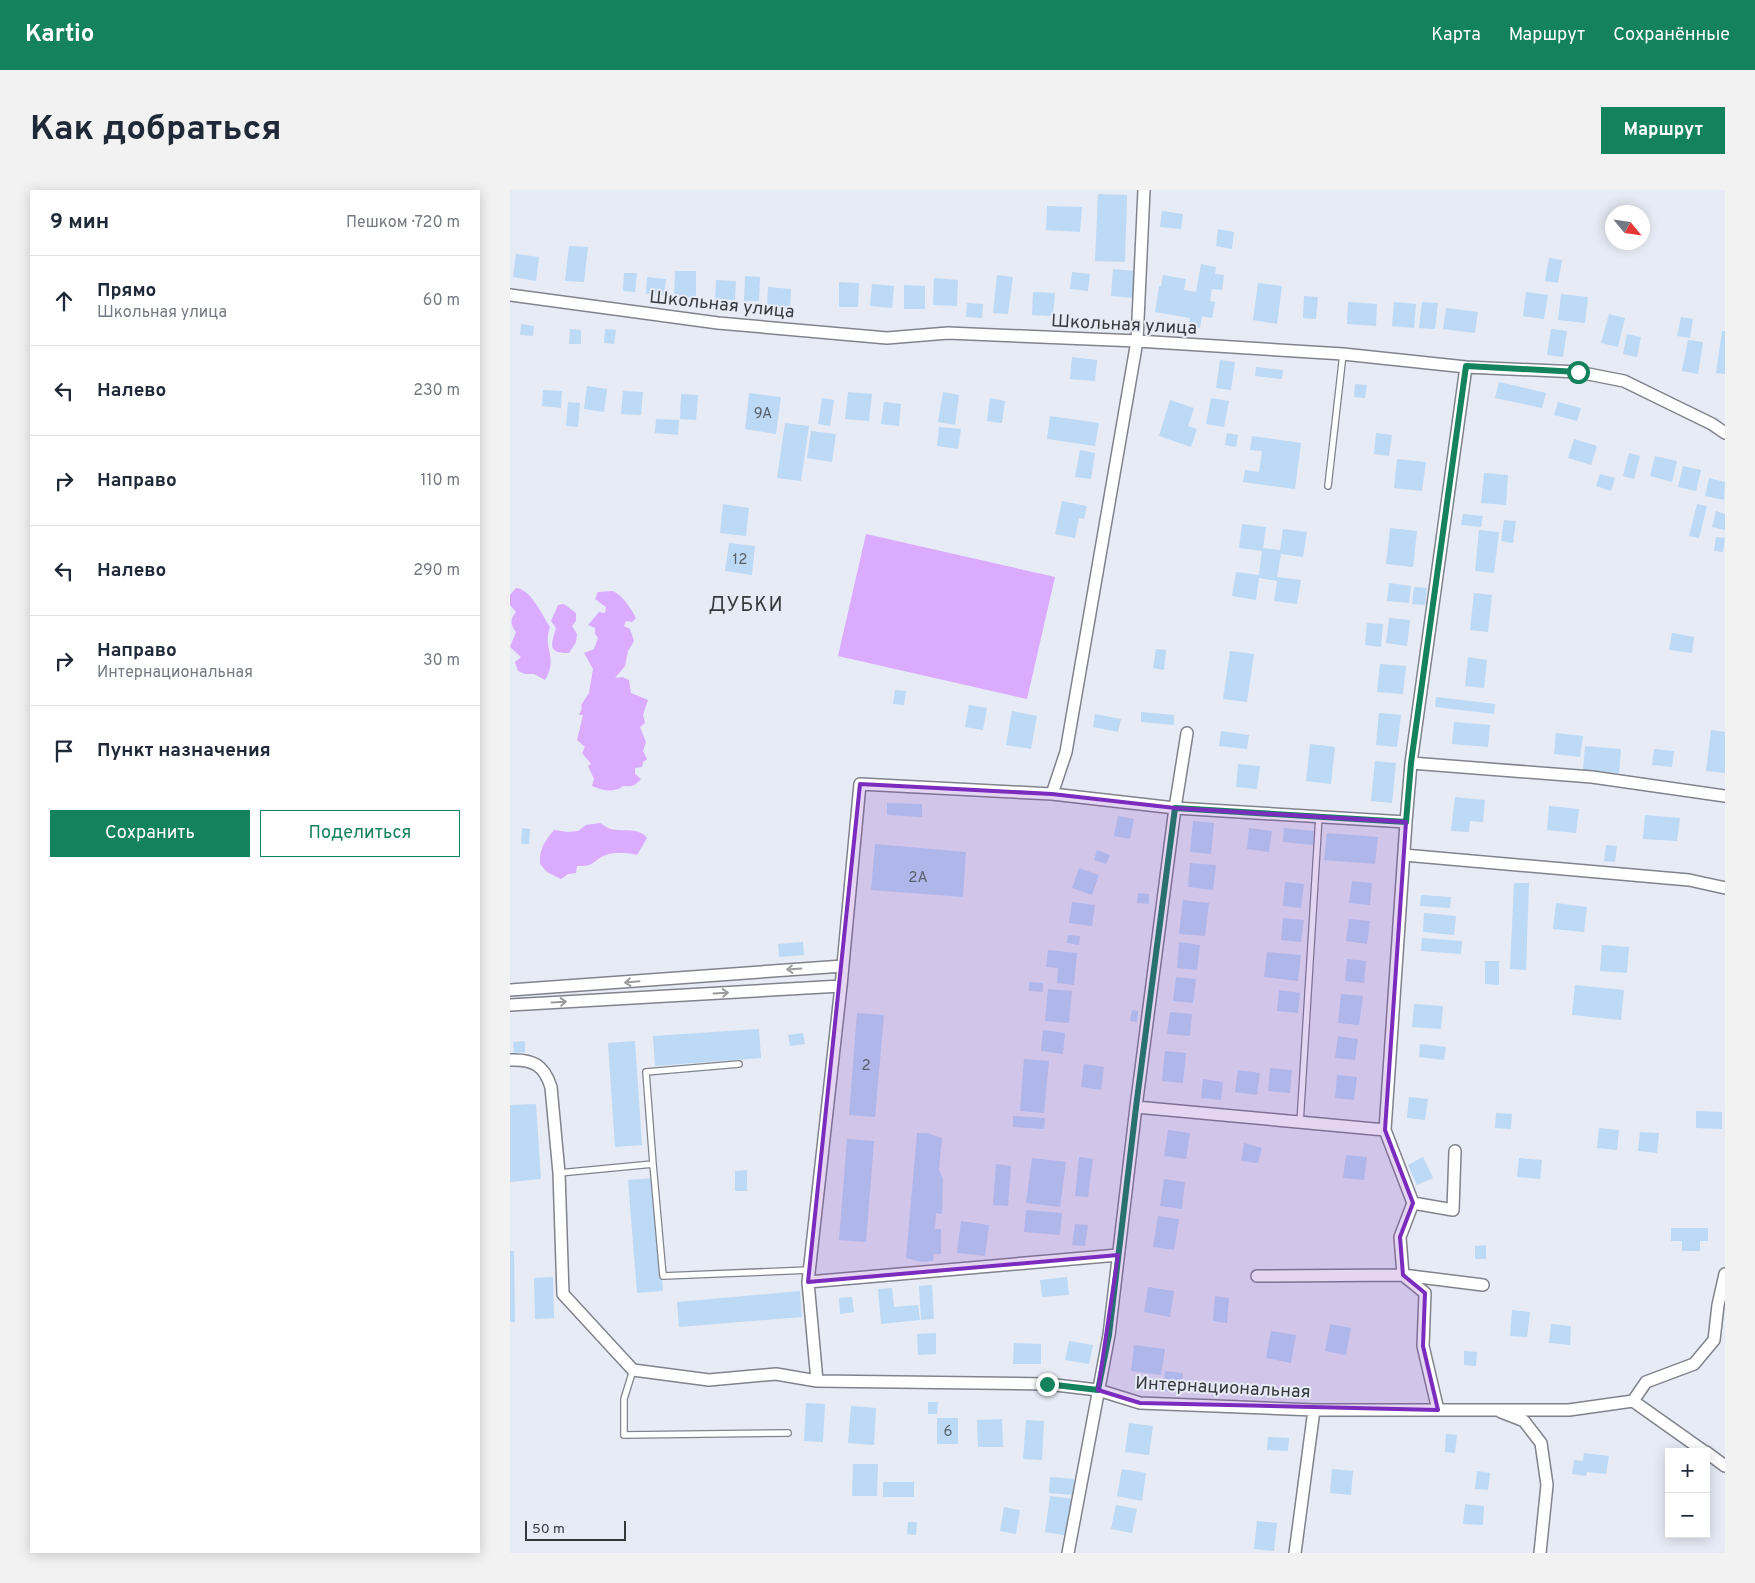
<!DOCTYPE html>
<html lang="ru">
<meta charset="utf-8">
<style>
body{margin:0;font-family:Overpass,sans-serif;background:#f2f2f3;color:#1f2937}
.controls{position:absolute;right:15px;bottom:15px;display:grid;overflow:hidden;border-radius:0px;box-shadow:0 2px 12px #0003}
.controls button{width:45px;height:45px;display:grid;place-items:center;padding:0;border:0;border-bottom:1px solid #e0e1e3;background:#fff;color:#1f2937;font:25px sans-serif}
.compass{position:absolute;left:1095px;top:15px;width:45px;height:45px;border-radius:50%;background:#fff;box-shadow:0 2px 12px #0003;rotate:119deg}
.scale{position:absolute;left:15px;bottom:12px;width:101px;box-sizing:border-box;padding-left:5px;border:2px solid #38393d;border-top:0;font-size:14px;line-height:18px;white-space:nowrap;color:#38393d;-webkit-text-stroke:4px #e7ebf5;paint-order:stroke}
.stop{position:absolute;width:15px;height:15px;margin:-11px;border:4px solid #15825e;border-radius:50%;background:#fff}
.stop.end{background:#15825e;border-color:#fff;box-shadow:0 1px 5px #0008}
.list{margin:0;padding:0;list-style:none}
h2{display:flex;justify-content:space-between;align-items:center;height:65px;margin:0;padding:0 20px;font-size:21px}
h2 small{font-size:16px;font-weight:400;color:#747a83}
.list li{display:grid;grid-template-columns:32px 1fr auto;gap:15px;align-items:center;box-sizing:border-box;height:90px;padding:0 20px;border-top:1px solid #e0e1e3}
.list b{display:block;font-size:19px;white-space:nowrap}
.list p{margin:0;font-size:16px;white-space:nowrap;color:#747a83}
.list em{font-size:16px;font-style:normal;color:#747a83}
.actions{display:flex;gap:10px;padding:15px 20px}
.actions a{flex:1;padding:11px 0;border:1px solid #15825e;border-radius:0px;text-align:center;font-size:18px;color:#15825e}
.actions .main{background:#15825e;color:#fff}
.icon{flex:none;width:28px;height:28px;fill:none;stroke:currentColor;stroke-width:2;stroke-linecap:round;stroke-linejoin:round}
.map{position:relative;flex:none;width:1215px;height:1363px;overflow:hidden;border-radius:0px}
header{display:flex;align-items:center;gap:30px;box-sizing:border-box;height:70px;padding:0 25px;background:#15825e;color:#fff}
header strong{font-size:24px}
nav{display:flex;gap:28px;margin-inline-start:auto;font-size:18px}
.intro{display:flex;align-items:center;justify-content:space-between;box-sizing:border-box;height:120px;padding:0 30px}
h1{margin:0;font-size:35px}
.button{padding:12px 22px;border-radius:0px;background:#15825e;color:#fff;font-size:18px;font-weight:700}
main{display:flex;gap:30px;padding:0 30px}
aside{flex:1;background:#fff;border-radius:0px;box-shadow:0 2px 12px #0003}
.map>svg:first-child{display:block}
.green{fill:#dbabff}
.building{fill:#bcd9f5}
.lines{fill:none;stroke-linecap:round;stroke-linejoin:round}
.lane-casing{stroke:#80838c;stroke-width:8}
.street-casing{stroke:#80838c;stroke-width:14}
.lane{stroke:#fff;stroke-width:5.5}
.street{stroke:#fff;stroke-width:11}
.oneway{stroke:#9c9c9e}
.route{stroke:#15825e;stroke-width:6}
.marked{fill:#7b2cbf;fill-opacity:0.2;stroke:#7b2cbf;stroke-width:4;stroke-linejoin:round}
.labels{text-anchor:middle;stroke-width:4;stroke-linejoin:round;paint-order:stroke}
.number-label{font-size:15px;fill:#59616b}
.street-label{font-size:18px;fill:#38393d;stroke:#e7ebf5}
.quarter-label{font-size:20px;letter-spacing:1px;fill:#38393d;stroke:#e7ebf5}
</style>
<header>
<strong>Kartio</strong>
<nav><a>Карта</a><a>Маршрут</a><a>Сохранённые</a></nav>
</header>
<div class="intro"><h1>Как добраться</h1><a class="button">Маршрут</a></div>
<main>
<aside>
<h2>9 мин<small>Пешком · 720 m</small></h2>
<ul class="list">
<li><svg class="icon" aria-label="ahead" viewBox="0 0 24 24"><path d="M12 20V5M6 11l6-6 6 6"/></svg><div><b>Прямо</b><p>Школьная улица</p></div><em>60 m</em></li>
<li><svg class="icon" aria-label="left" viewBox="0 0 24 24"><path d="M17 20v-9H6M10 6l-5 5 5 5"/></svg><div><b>Налево</b></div><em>230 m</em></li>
<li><svg class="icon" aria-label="right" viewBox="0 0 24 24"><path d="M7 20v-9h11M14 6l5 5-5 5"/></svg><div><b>Направо</b></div><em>110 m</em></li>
<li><svg class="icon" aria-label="left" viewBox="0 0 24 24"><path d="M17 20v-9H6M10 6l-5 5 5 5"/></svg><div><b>Налево</b></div><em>290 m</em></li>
<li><svg class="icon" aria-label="right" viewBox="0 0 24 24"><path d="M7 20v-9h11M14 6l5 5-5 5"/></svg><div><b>Направо</b><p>Интернациональная</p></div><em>30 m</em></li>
<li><svg class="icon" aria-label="arrive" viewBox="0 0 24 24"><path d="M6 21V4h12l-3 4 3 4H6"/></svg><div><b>Пункт назначения</b></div></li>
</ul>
<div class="actions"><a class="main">Сохранить</a><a>Поделиться</a></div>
</aside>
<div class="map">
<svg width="1215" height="1363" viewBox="0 0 1215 1363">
<rect width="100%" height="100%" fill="#e7ebf5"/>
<!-- green -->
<path class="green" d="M356,344L545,387L517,509L328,466Z
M6,398C21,399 32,425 40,437C32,460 49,466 35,490L24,484H15L8,481L5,472L11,467L0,457L6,442C0,434 0,429 6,422L0,415V405Z
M103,401C113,406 120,417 126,428L122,432L116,431L114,436L120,439L124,451L118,461L115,476L105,488L112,487L119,490L121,503L138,510L133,525L135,533L130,537L136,552L133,561L137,569L133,572L132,577L125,578V584L131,589C125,596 122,597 113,596C103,604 92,600 82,596L84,589L78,576L81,574L72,563L75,557L67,550L73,525H69L72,518L71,515L79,503L83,479L74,463L84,459L88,448L85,444V438L78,435L89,422L95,423L96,417L85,409L88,402Z
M54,414L66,423V431L62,436L67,444L66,452L59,463C37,463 41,455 46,438L41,431L48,415Z
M90,633C94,635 97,638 101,639C113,642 129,637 137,648L127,665C120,663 102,662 96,665C82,670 86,677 67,676L66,683L58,684L51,689L37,682L30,674C29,659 35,651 44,640L58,642L68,641L76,635Z"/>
<!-- building -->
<path class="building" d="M588,4L617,5L615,72L585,71Z
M537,16L572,17L570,42L536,40Z
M652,21L673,24L671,39L650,37Z
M708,39L724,42L722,59L706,56Z
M59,56L78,57L74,92L55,91Z
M6,64L29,67L26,91L3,87Z
M1039,68L1052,70L1048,93L1035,91Z
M691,74L706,77L705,84L714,85L712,100L702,99L700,111L705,112L702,128L692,126L690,138L679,136L680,128L645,122L649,96H651L653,85L676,89L674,100L686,102Z
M603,79L626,81L624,108L601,106Z
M165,81H186V107H164Z
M562,82L580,84L578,101L560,99Z
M114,83H127L125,102L113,101Z
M487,85L503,87L498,124L483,123Z
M235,86L250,87L249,111H234Z
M137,87L156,89L154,105L136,104Z
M424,88L448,90L447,116L423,115Z
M206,90L226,91L225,110L205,109Z
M329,92L349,93L348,117H329Z
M748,93L772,96L767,134L743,130Z
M362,94L384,96L382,118L360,116Z
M394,95L415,96V119H394Z
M258,97L281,99L280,119L257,117Z
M523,102L545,103L543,126L522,125Z
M1016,102L1038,105L1034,129L1013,126Z
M1051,104L1078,107L1075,133L1048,130Z
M794,106L808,107L806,129L793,128Z
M838,112L867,114L866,136L837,134Z
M884,112L906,114L904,138L882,136Z
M912,112L928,113L925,139L909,138Z
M457,113L473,114L472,128L456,127Z
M936,118L968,122L965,143L933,139Z
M1099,124L1115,128L1108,157L1091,153Z
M1171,127L1183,129L1180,148L1167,146Z
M11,134L24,136L23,146L10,145Z
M60,139L71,140V154H59Z
M95,139L106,140L104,154L94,153Z
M1041,139L1057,141L1053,167L1037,165Z
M1212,141H1215V184L1206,183Z
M1117,144L1131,147L1127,167L1113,164Z
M1178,150L1193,152L1188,184L1172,181Z
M562,167L587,170L585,191L560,189Z
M710,170L725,172L721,200L706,198Z
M746,177L773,180L772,189L745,186Z
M989,192L1036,203L1032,218L985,208Z
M845,194L857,195L855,208L844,207Z
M77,196L97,199L94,222L74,219Z
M33,200L52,201L51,218L32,216Z
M113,201L133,202L131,225L111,224Z
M338,202L362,204L359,231L335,229Z
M433,202L449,205L445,235L428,232Z
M239,203L271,207L266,244L235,239Z
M171,204L188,205L186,230L170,229Z
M312,208L324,210L320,236L308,234Z
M480,208L495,211L492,233L477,231Z
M701,208L719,211L714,237L696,234Z
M660,210L684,218L678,236L687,239L681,257L649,246Z
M58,212L70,213L68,237L56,236Z
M374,212L391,214L389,236L371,234Z
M1048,212L1071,218L1067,231L1044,225Z
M540,226L589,233L585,256L537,249Z
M146,229L169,230L168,245L145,243Z
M275,233L299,236L291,291L267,288Z
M429,237L451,239L448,259L427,256Z
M301,241L326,244L322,272L297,268Z
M717,243L728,245L726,257L715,255Z
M866,243L882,245L879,266L864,264Z
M742,246L791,253L785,299L733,292L735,280L749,282L752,261L740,260Z
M1064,249L1087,256L1081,275L1058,268Z
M570,260L585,263L581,289L565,287Z
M1119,263L1130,266L1124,289L1113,286Z
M1145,266L1167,271L1162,292L1140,286Z
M887,269L916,272L912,301L884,298Z
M1173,276L1191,280L1186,301L1168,297Z
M974,283L998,285L996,315L971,313Z
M1090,284L1105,288L1101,301L1086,296Z
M1199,288L1215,292L1214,310L1195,306Z
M552,311L577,316L574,329L569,328L565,348L545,344Z
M213,314L239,318L236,346L210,343Z
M1187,314L1197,316L1189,348L1179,346Z
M1206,321L1215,324V340L1202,337Z
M953,324L973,326L971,337L951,335Z
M994,330L1006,331L1003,353L991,351Z
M732,334L756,337L753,358L770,360L773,339L797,342L793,367L771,364L767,387L791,390L787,414L764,411L767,391L749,388L746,410L722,406L726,382L749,385L752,361L729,358Z
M880,338L907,341L903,377L876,374Z
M969,340L989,342L984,383L965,381Z
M1206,347L1215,348L1213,362L1204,361Z
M219,353L245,356L242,385L215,381Z
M879,393L901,396L899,413L877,411Z
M904,397L917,398L915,415L902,414Z
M964,403L982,405L978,442L960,440Z
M879,428L900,430L897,456L876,453Z
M857,433L873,434L871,457L855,455Z
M1162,443L1184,447L1182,463L1159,460Z
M646,459L656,460L654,480L643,478Z
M720,461L744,464L737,512L713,509Z
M958,467L977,470L974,498L955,496Z
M870,474L896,476L893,504L867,502Z
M385,500L396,501L394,515L383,514Z
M926,507L985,514L984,524L925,517Z
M459,515L477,518L473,540L455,537Z
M502,521L527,526L521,559L496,555Z
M631,522L664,525V535L631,532Z
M869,523L891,525L887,557L866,555Z
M585,524L611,529L608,542L583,537Z
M944,532L980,535L978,557L942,554Z
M1201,540L1215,542V583L1196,581Z
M711,541L739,545L737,559L709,556Z
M1046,543L1073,546L1070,567L1044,564Z
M800,554L825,557L821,594L796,591Z
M1075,556L1111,559L1109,583L1073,580Z
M1144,559L1164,561L1162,577L1142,575Z
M865,571L886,573L882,613L861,611Z
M728,574L750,576L747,599L726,597Z
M945,607L975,610L973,632L960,631L959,642L941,641Z
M377,613L412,614V627L377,625Z
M1039,616L1069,619L1066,643L1037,640Z
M1135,625L1170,628L1167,651L1133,649Z
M608,626L624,629L620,649L604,646Z
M683,631L704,633L701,664L680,662Z
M12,638L20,639L19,654H11Z
M739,638L762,641L759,662L737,659Z
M774,638L804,641L803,655L773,652Z
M817,643L868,647L865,674L814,670Z
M365,654L456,662L453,707L361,700Z
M1096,655L1107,656L1105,672L1094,671Z
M587,660L600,665L596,674L584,670Z
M680,673L706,675L703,700L678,697Z
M569,678L589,685L582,705L562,698Z
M842,691L862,693L860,715L839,713Z
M775,692L794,694L791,718L773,716Z
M1004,693H1019L1016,780L1000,779Z
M628,703L639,704V714L627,713Z
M911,705L941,707L940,718L910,716Z
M673,710L699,713L695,746L669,744Z
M562,712L585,715L582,736L559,733Z
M1046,713L1077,717L1074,742L1043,739Z
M914,723L946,726L944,745L913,742Z
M773,728L794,730L791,752L771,750Z
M839,729L860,731L857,754L836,751Z
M558,745L570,746L569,755L557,753Z
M912,748L952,751L951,764L911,761Z
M293,752L294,765L269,767L268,754Z
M669,752L690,755L687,780L667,778Z
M1092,755L1119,757L1117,783L1090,781Z
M538,760L567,763L564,795L547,793L548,778L536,777Z
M757,762L791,765L788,791L754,787Z
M837,769L856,771L854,793L835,791Z
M975,771H989V795L975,794Z
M666,787L686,789L683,813L663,811Z
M519,792L533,793V802L519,801Z
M1065,795L1114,800L1111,830L1062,825Z
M538,799L562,801L559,833L535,831Z
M769,800L790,803L788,823L767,821Z
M831,804L853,806L849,835L828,833Z
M904,814L933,816L931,839L902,837Z
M622,820L628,821L627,832L620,831Z
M660,822L682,824L680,846L657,844Z
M347,823L374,825L365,927L339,925Z
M249,839L251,868L145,876L143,846Z
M533,840L555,843L553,864L531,861Z
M293,843L295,854L280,856L278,845Z
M828,846L848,849L845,870L825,868Z
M15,851V862L4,863L3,852Z
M125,851L132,955L105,957L98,853Z
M910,854L936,857L934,870L909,867Z
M655,861L676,863L673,893L652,891Z
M514,869L539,871L534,923L510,921Z
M574,874L594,877L591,900L571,897Z
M760,878L782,880L780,903L758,901Z
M728,880L750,883L747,905L725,902Z
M827,885L847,887L844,910L825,908Z
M693,889L713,892L711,910L691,908Z
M899,907L918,909L915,930L897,928Z
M26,914L31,989L0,992V915Z
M1186,921L1212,922V939L1186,938Z
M986,923L1002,924L1001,939L985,938Z
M503,926L535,928L534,939L503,937Z
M1089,938L1109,940L1107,960L1087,958Z
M658,940L680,943L676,969L654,966Z
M1130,942L1149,943L1147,963L1128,961Z
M407,943H417L432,948L429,980L433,989L432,1024L426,1023L425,1039H431V1064H424L423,1071L412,1072L396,1068Z
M337,949L364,951L356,1052L329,1050Z
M734,953L752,958L748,973L731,971Z
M836,965L857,967L854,990L833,988Z
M569,967L583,969L578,1007L565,1006Z
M913,967L923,988L907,995L898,975Z
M522,968L556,972L550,1017L516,1013Z
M1009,968L1032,970L1030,989L1007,987Z
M486,974L501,976L498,1016L483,1015Z
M237,980V1001H225V981Z
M144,988L153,1101L127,1103L118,990Z
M654,989L675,992L672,1019L650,1016Z
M516,1020L552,1023L550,1045L514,1042Z
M648,1026L669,1029L664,1060L643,1057Z
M451,1031L479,1035L475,1066L447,1063Z
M565,1034L578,1035L575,1056L562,1055Z
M1161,1038H1198V1051H1190V1061H1172V1051H1161Z
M976,1055V1069H965V1056Z
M0,1061H4L5,1132H0Z
M43,1087L44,1128L25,1129L24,1088Z
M557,1087L559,1105L532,1107L530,1090Z
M422,1095L424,1129L411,1130L409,1096Z
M638,1097L664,1101L660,1127L634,1122Z
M382,1098L384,1117L408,1115L410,1130L371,1134L368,1099Z
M290,1101L292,1127L169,1137L167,1112Z
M705,1106L719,1108L717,1133L703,1131Z
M342,1107L344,1122L330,1124L329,1108Z
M1002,1120L1020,1122L1017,1147L1000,1146Z
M820,1134L841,1138L836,1165L815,1161Z
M1041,1134L1061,1136L1060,1155L1039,1153Z
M761,1141L786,1145L781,1173L756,1168Z
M426,1143V1164L408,1165L407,1144Z
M559,1151L583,1155L579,1174L555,1170Z
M504,1153L531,1154V1174H503Z
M624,1155L655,1159L651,1185L621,1181Z
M954,1161L967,1162L966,1176L954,1175Z
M655,1181L673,1183L671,1202L653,1201Z
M418,1212H428L427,1224H418Z
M296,1213L315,1214L313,1252L294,1251Z
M341,1216L366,1218L364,1255L338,1253Z
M427,1228H448V1254H427Z
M492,1229L493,1257H468L467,1230Z
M516,1230L534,1231L532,1270L513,1269Z
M619,1233L643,1236L639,1265L615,1262Z
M936,1244L947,1245L945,1263L935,1262Z
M758,1247L779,1248L778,1261L757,1260Z
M1074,1263L1099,1266L1096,1284L1077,1282L1076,1286L1062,1284L1064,1270L1073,1271Z
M343,1274H368L367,1306H342Z
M612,1279L636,1283L632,1311L607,1306Z
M822,1279L843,1281L841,1305L820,1303Z
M967,1281L980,1283L978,1300L965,1299Z
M540,1287L564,1289L563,1305L539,1303Z
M373,1292H404V1307H373Z
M540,1306L564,1309L559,1346L535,1342Z
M955,1314L974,1316L973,1335L953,1334Z
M606,1315L627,1319L622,1343L601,1339Z
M494,1317L510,1320L506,1344L490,1341Z
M747,1331L767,1333L764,1361L744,1359Z
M398,1332H407L406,1345L397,1344Z"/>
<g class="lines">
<!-- lane casing -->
<g class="lane-casing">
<path id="lane" d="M818,296L833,164
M790,933L809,626
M143,974L136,882L229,874
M49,983L143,974L153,1086L300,1080
M123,1180L114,1209V1245L278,1243"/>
</g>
<!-- street casing -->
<g class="street-casing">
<path id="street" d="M0,105L208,133L377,148L438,143L627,151L833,164L956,177L1068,182L1114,191L1202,234L1215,243
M901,573L1082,587L1215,606
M542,604L556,562L627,151L634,0
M894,665L1179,690L1215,698
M0,800L333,776
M0,815L331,796
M0,870C23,869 34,875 41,897L49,983L53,1104L123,1180L199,1190L266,1184L307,1191L537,1194L588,1200L630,1213L804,1220H1059L1123,1211L1195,1262
M626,917L875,940L896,632L901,573L956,177
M875,940L903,1013L890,1047L893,1085L915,1103L913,1156L928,1220
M903,1013L943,1020L945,961
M747,1086L893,1085L973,1095
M298,1092L608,1065
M307,1191L298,1092L331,796L350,594L542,604L665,618L896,632
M1123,1211L1136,1192L1184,1174L1204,1150L1208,1115L1215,1084
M991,1222L1014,1231L1031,1253L1037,1295L1030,1363
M1196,1262L1215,1276
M558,1363L599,1145L626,917L665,618L677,543
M785,1363L804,1220"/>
</g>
<!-- lane -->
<use href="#lane" class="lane"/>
<!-- street -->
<use href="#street" class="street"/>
</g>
<!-- one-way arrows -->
<defs><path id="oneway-shaft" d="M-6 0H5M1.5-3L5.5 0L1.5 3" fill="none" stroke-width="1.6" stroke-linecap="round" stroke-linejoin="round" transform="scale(1.25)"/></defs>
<g class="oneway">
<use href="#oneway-shaft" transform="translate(284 779) rotate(176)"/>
<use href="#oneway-shaft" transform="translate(122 792) rotate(175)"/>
<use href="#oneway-shaft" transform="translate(211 803) rotate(-3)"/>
<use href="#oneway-shaft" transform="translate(49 812) rotate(-3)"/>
</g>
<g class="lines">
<!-- route -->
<path class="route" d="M537,1194L588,1200L599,1145L626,917L665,618L896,632L901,573L956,176L1068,182"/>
</g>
<!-- marked area -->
<path class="marked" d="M350,594L542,604L665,618L896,632L875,940L903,1013L890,1047L893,1085L915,1103L913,1156L928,1220L630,1213L588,1200L608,1065L298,1092Z"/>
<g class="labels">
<!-- number labels -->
<g class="number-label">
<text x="253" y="228">9А</text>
<text x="230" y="374">12</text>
<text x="408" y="692">2А</text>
<text x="356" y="880">2</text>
<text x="438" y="1246">6</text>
</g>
<!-- street labels -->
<g class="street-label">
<text transform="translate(212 114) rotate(6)" y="6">Школьная улица</text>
<text transform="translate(614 134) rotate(3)" y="6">Школьная улица</text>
<text transform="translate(713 1197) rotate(3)" y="6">Интернациональная</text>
</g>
<!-- quarter labels -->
<g class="quarter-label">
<text x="236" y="421">ДУБКИ</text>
</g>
</g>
</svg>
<div class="controls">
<button>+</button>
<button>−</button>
</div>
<svg class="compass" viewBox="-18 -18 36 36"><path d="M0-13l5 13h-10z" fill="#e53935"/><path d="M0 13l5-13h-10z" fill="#747a83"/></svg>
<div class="scale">50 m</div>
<div class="stop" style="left:1068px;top:182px"></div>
<div class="stop end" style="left:537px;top:1194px"></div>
</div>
</main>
